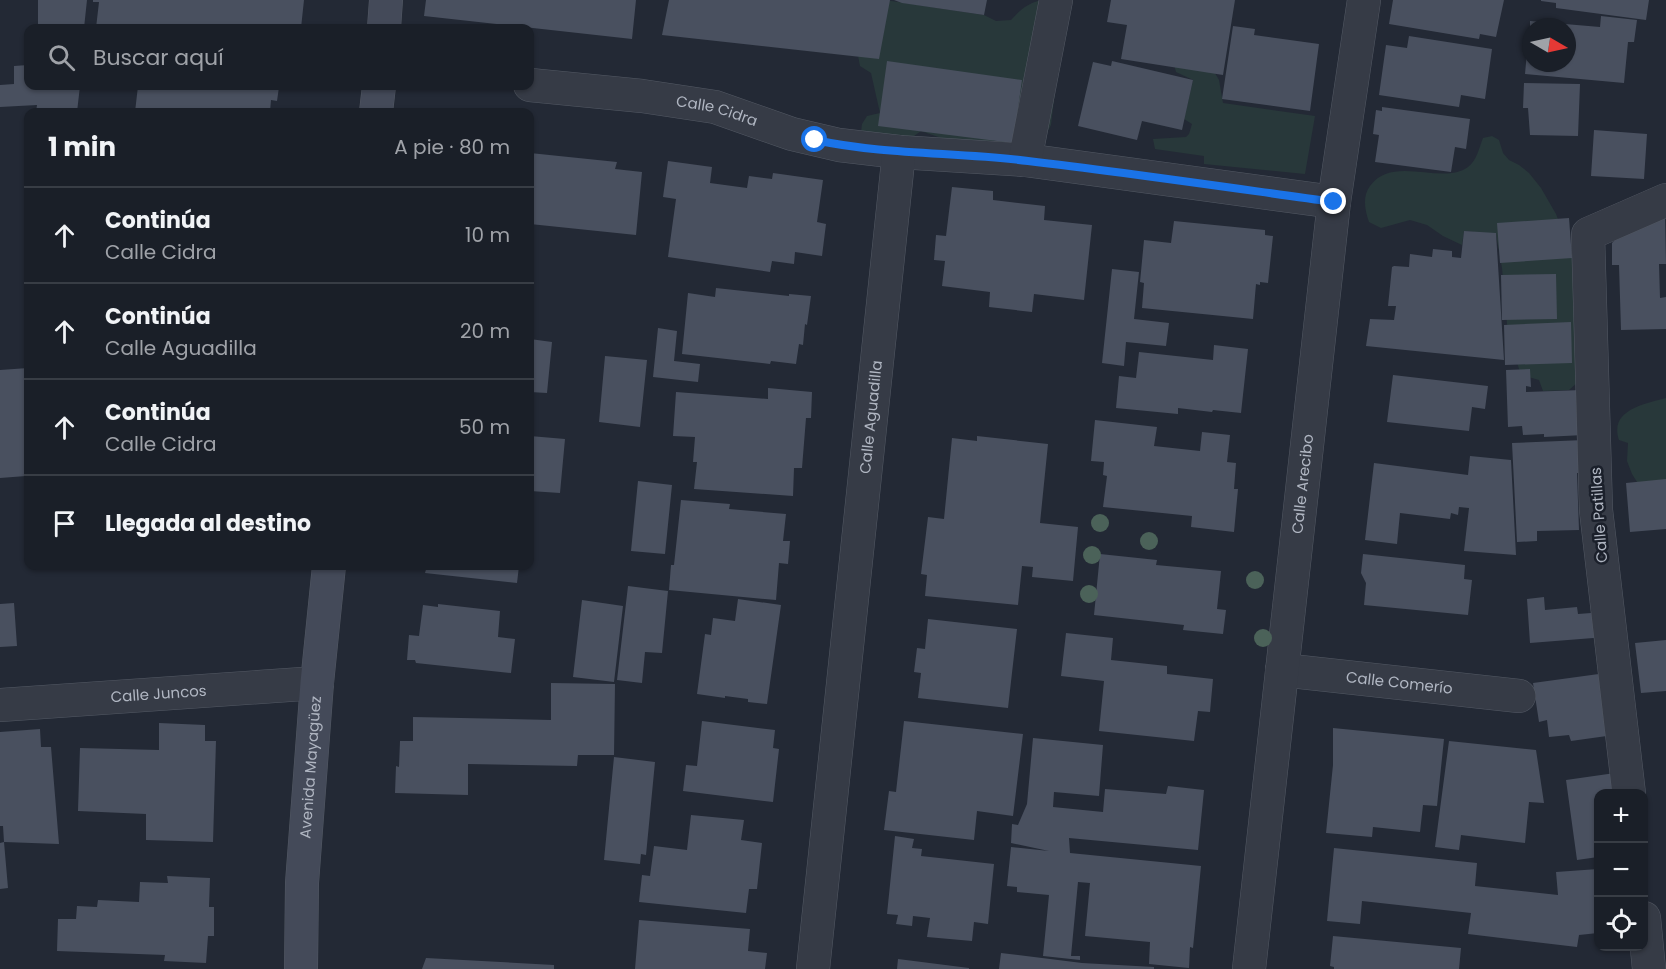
<!DOCTYPE html>
<html lang="es">
<meta charset="utf-8">
<style>
body{margin:0;font-family:Poppins,sans-serif;background:#272c34;color:#f1f3f6}
.controls{position:absolute;right:18px;bottom:18px;display:grid;overflow:hidden;border-radius:12px;box-shadow:0 2px 4px #0004}
.controls button{width:54px;height:54px;display:grid;place-items:center;padding:0;border:0;border-bottom:2px solid #383d45;background:#1a1f28;color:#f1f3f6;font:30px sans-serif}
.compass{position:absolute;left:1522px;top:18px;width:54px;height:54px;border-radius:50%;background:#1a1f28;box-shadow:0 2px 4px #0004;rotate:99deg}
.stop{position:absolute;width:18px;height:18px;margin:-14px;border:4px solid #1a73e8;border-radius:50%;background:#fff}
.stop.end{background:#1a73e8;border-color:#fff;box-shadow:0 2px 6px #0008}
.list{margin:0;padding:0;list-style:none}
h2{display:flex;justify-content:space-between;align-items:center;height:78px;margin:0;padding:0 24px;font-size:26px}
h2 small{font-size:20px;font-weight:400;color:#9fa2a8}
.list li{display:grid;grid-template-columns:39px 1fr auto;gap:18px;align-items:center;box-sizing:border-box;height:96px;padding:0 24px;border-top:2px solid #383d45}
.list b{display:block;font-size:22px;white-space:nowrap}
.list p{margin:0;font-size:20px;white-space:nowrap;color:#9fa2a8}
.list em{font-size:20px;font-style:normal;color:#9fa2a8}
.icon{flex:none;width:33px;height:33px;fill:none;stroke:currentColor;stroke-width:2;stroke-linecap:round;stroke-linejoin:round}
.map{position:relative;flex:none;width:1666px;height:969px;overflow:hidden}
.search{position:absolute;background:#1a1f28;box-shadow:0 2px 4px #0004;left:24px;top:24px;width:510px;height:66px;display:flex;align-items:center;gap:15px;box-sizing:border-box;padding:0 21px;border-radius:12px;color:#9fa2a8;font-size:22px}
.panel{position:absolute;background:#1a1f28;box-shadow:0 2px 4px #0004;left:24px;top:108px;width:510px;height:462px;border-radius:12px}
.map>svg:first-child{display:block}
.green{fill:#28383a}
.building{fill:#49505f}
.lines{fill:none;stroke-linecap:round;stroke-linejoin:round}
.street-casing{stroke:#535964;stroke-width:34}
.secondary-casing{stroke:#535964;stroke-width:34}
.street{stroke:#363b46;stroke-width:33}
.secondary{stroke:#444a59;stroke-width:33}
.tree{fill:#4b6259}
.route{stroke:#1a73e8;stroke-width:8}
.labels{text-anchor:middle;stroke-width:5;stroke-linejoin:round;paint-order:stroke}
.street-label{font-size:15px;fill:#b0b6c2;stroke:#1b202b}
</style>
<div class="map">
<svg width="1666" height="969" viewBox="0 0 1666 969">
<rect width="100%" height="100%" fill="#232935"/>
<!-- green -->
<path class="green" d="M885,0L984,15L996,21L1011,20C1021,9 1028,3 1042,0L1055,91L1051,125L1040,146L953,142L921,131L910,139L861,132L862,124L867,116L880,113L871,73L860,66L854,35Z
M1173,60L1208,61L1219,80L1223,103L1315,116L1305,174L1204,164V156L1155,149L1153,139L1186,137L1189,134L1192,124L1184,119L1193,80L1176,72Z
M1492,136L1499,140L1503,153L1509,160L1519,165L1529,173L1541,188L1556,214L1576,266L1579,381L1569,390L1543,391L1539,380L1521,375L1508,335L1502,268L1496,234L1464,231L1462,245L1443,236L1427,225L1410,220L1381,228L1369,222C1365,210 1362,197 1370,186C1393,154 1442,186 1468,167C1477,160 1479,148 1483,138Z
M1666,398V486L1644,493L1632,474L1627,461L1628,443L1619,440C1609,410 1644,404 1666,398Z"/>
<!-- building -->
<path class="building" d="M38,0H87L84,28H38Z
M93,0H304L301,28H96L99,2H93Z
M426,0H636L632,39L424,16Z
M669,0H890L879,59L662,35Z
M894,0H987L984,15L902,3Z
M1111,0H1235L1223,75L1121,59L1127,25L1107,22Z
M1393,0H1504L1496,37L1480,34L1479,39L1389,24Z
M1541,0H1649L1646,20L1556,8V3L1541,1Z
M1601,16L1637,20L1634,42H1628L1624,83L1525,74L1529,29H1531V63H1567V27H1530V21L1600,27Z
M1233,26L1255,29L1254,35L1319,44L1310,111L1222,99Z
M1409,36L1492,49L1485,99L1461,95L1459,107L1379,95L1386,45L1407,48Z
M887,61L1022,80L1013,143L878,126Z
M1112,61L1193,80L1182,130L1142,121L1137,140L1078,126L1093,62L1111,66Z
M28,65V86H80L77,112H36L37,105L0,107V85L14,84V66Z
M1524,83L1580,84L1578,136L1530,135L1528,108H1523Z
M138,86H271L279,87L277,101L271,100L270,112H135Z
M1382,107L1470,119L1466,149L1455,147L1451,172L1375,162L1379,135L1373,134L1376,110L1382,111Z
M1594,130L1647,134L1644,179L1591,176Z
M530,153L617,162L615,169L642,172L636,235L530,224Z
M668,161L712,167L710,183L747,188L749,176L772,179L773,173L823,180L817,222L826,224L822,256L795,252L794,264L772,261L770,272L668,257L676,199L663,197Z
M952,187L993,191V200L1045,206L1044,220L1092,225L1084,300L1034,294L1032,312L989,307L990,292L942,286L945,261L934,260L936,235L946,236Z
M1665,214L1666,264H1659L1660,298L1666,297V329L1621,330L1619,265H1612V243L1625,230Z
M1569,218L1572,258L1500,263L1497,223Z
M1174,221L1265,230V235L1273,236L1268,283L1260,282V285L1256,284L1253,319L1142,308L1144,283L1140,282L1144,240L1171,243Z
M1464,231L1496,233L1504,360L1366,346L1370,319L1394,320L1396,306H1388L1392,267L1394,266L1409,267L1410,254L1432,257L1433,249L1452,251V257L1461,258Z
M1112,269L1139,272L1134,319L1169,323L1166,346L1126,342L1124,366L1102,363Z
M1556,274L1557,319L1502,320L1501,275Z
M716,288L789,296V294L811,296L807,325L805,324L803,345L799,344L796,364L771,361L770,364L682,354L688,293L715,297Z
M1571,322L1572,363L1505,365L1504,325Z
M658,328L677,331L674,361L700,364L698,382L653,377Z
M530,339L552,342L547,393L530,392Z
M1214,345L1248,349L1241,413L1213,410L1212,412L1178,408V414L1116,408L1119,376L1136,378L1139,352L1213,360Z
M605,356L647,360L640,427L599,422Z
M28,368L26,476L0,478V370Z
M1530,369L1531,387L1526,386V392L1582,390L1584,435L1544,437V434L1523,435L1522,426L1508,427L1506,370Z
M1393,375L1488,386L1485,409L1472,407L1469,431L1387,422Z
M768,388L812,392L811,418H806L802,468H794L793,496L694,489L697,462H693L695,437L673,436L676,392L768,399Z
M1095,420L1157,427L1154,446L1200,451L1202,432L1230,435L1227,462L1236,463L1234,489H1238L1234,532L1191,527L1192,516L1103,507L1107,476L1103,475L1104,462L1091,461Z
M530,436L565,439L560,493L530,491Z
M977,436L1048,444L1040,523L1078,527L1073,581L1032,577L1033,567L1022,566L1018,605L925,596L927,575L921,574L928,517L944,519L952,438L977,441Z
M1584,440L1586,473H1577L1579,530L1537,531V541L1517,542L1512,443Z
M1470,456L1511,460L1516,555L1464,551L1469,508L1459,507L1458,515L1451,513L1450,519L1400,513L1397,544L1365,540L1374,463L1468,475Z
M1666,479V529L1630,532L1626,483Z
M638,481L672,485L665,554L631,551Z
M681,500L730,504L729,509L786,514L783,541H790L788,564L779,563L776,600L669,590L671,565H674Z
M1100,554L1157,560L1156,565L1221,571L1217,609L1226,610L1223,634L1183,630L1184,625L1094,615Z
M1363,554L1465,565L1464,579L1472,580L1468,615L1364,605L1366,583L1361,573Z
M427,566H519L517,583L425,573Z
M628,586L668,591L662,653L645,652L642,683L617,680Z
M1544,597L1545,610L1577,607L1578,614L1604,612L1606,637L1530,643L1527,599Z
M738,599L781,605L767,704L748,702V699L725,696V698L697,694L705,634L711,635L713,618L735,621Z
M582,600L623,606L614,682L573,677Z
M14,603L17,646L0,647V604Z
M438,604L500,611L498,637L515,639L511,673L416,663L415,660H407L409,635L419,636L423,605L438,607Z
M928,619L1017,629L1008,708L918,698L921,673L914,672L917,648L925,649Z
M1066,633L1113,638L1111,660L1167,666V674L1213,679L1210,712L1198,711L1194,741L1099,731L1104,681L1061,676Z
M1666,640V691L1641,693L1635,643Z
M1606,673L1614,735L1571,741L1569,735L1549,737L1547,720L1539,722L1533,683Z
M551,683L615,684L614,755H578L577,766L468,764V795L395,793L396,766L399,767L400,741H413V717L551,720Z
M702,721L775,730L773,748L779,749L773,802L683,791L686,765L697,766Z
M904,721L1023,734L1013,816L977,811L974,840L884,830L889,791L896,792Z
M159,723L205,725V741H216L213,842L146,840V814L78,811L80,748L159,750Z
M1333,728L1444,739L1437,806L1423,805L1420,832L1373,827L1372,837L1326,833L1333,765Z
M40,729L41,747H51L59,844L4,842L3,826H0V732Z
M1033,738L1103,745L1099,796L1054,792L1053,807L1103,812L1105,789L1166,794L1168,786L1204,790L1198,850L1069,838L1070,853L1201,866L1193,948L1190,947L1189,968L1149,964L1150,942L1085,936L1090,883L1078,882L1071,956H1080V960L1043,956L1049,895L1017,892V887L1007,886L1011,847L1049,851L1011,843L1012,824L1018,825L1027,804Z
M1449,741L1536,750L1544,803L1529,802L1525,843L1461,835L1459,850L1435,847Z
M614,757L655,762L646,855L641,854L640,864L604,860Z
M1615,773L1618,794H1598V857L1577,860L1566,780Z
M691,815L744,820L741,840L762,843L757,889H749L746,913L639,902L642,875L650,876L654,846L687,850Z
M895,836L914,839L912,848L922,849L921,856L994,864L988,924L974,922L972,941L927,937L930,918L913,916L912,926L896,924L898,915L887,914Z
M4,842L8,888L0,889V843Z
M1334,848L1477,863L1475,886L1558,895L1556,872L1598,869V933L1579,935L1577,947L1468,934L1471,913L1362,901L1360,924L1327,921Z
M167,876L210,878L209,907H214V936H208L206,963L164,961L165,955L57,951L58,919H76L77,906L97,907L98,900L139,902L140,882L168,883Z
M639,920L750,929L748,951L767,953L765,969H635Z
M1333,936L1461,948L1459,969H1334V967L1330,966Z
M1001,953L1082,963L1154,967V969H999Z
M426,958L554,965V969H422Z
M898,959L969,968V969H897Z"/>
<g class="lines">
<!-- street casing -->
<g class="street-casing">
<g id="street">
<path id="s1" d="M530,85L642,96L715,107L792,134L839,145L899,152L1025,160L1334,202"/>
<path d="M1025,160L1056,0"/>
<path id="s2" d="M1282,670L1519,696"/>
<path id="s3" d="M0,705L317,683"/>
<path d="M1629,794L1596,510L1588,234L1666,200"/>
<path d="M1644,918L1649,969"/>
<path id="s4" d="M813,969L899,152"/>
<path id="s5" d="M1249,969L1334,202L1364,0"/>
</g>
</g>
<!-- secondary casing -->
<g class="secondary-casing">
<g id="secondary">
<path d="M384,28L386,0"/>
<path d="M376,112L379,86"/>
<path id="s6" d="M301,969L302,883L317,683L329,566"/>
</g>
</g>
<!-- street -->
<use href="#street" class="street"/>
<!-- secondary -->
<use href="#secondary" class="secondary"/>
</g>
<!-- trees -->
<g class="tree">
<circle cx="1100" cy="523" r="9"/>
<circle cx="1149" cy="541" r="9"/>
<circle cx="1092" cy="555" r="9"/>
<circle cx="1255" cy="580" r="9"/>
<circle cx="1089" cy="594" r="9"/>
<circle cx="1263" cy="638" r="9"/>
</g>
<g class="lines">
<!-- route -->
<path class="route" d="M815,140C885,155 957,152 1028,161C1130,173 1232,188 1334,202"/>
</g>
<g class="labels">
<!-- street labels -->
<g class="street-label">
<text dy="5" stroke="none"><textPath href="#s1" startOffset="189">Calle Cidra</textPath></text>
<text dy="5" stroke="none"><textPath href="#s4" startOffset="555">Calle Aguadilla</textPath></text>
<text dy="5" stroke="none"><textPath href="#s5" startOffset="488">Calle Arecibo</textPath></text>
<text transform="translate(1599 515) rotate(-94)" y="5">Calle Patillas</text>
<text dy="5" stroke="none"><textPath href="#s2" startOffset="118">Calle Comerío</textPath></text>
<text dy="5" stroke="none"><textPath href="#s3" startOffset="159">Calle Juncos</textPath></text>
<text dy="5" stroke="none"><textPath href="#s6" startOffset="202">Avenida Mayagüez</textPath></text>
</g>
</g>
</svg>
<div class="controls">
<button>+</button>
<button>−</button>
<button><svg class="icon" aria-label="locate" viewBox="0 0 24 24"><circle cx="12" cy="12" r="6"/><path d="M12 2v4M12 18v4M2 12h4M18 12h4"/></svg></button>
</div>
<svg class="compass" viewBox="-18 -18 36 36"><path d="M0-13l5 13h-10z" fill="#e53935"/><path d="M0 13l5-13h-10z" fill="#9fa2a8"/></svg>
<div class="stop" style="left:815px;top:140px"></div>
<div class="stop end" style="left:1334px;top:202px"></div>
<div class="search"><svg class="icon" aria-label="search" viewBox="0 0 24 24"><circle cx="10" cy="10" r="6"/><path d="M15 15l6 6"/></svg>Buscar aquí</div>
<section class="panel">
<h2>1 min<small>A pie · 80 m</small></h2>
<ul class="list">
<li><svg class="icon" aria-label="ahead" viewBox="0 0 24 24"><path d="M12 20V5M6 11l6-6 6 6"/></svg><div><b>Continúa</b><p>Calle Cidra</p></div><em>10 m</em></li>
<li><svg class="icon" aria-label="ahead" viewBox="0 0 24 24"><path d="M12 20V5M6 11l6-6 6 6"/></svg><div><b>Continúa</b><p>Calle Aguadilla</p></div><em>20 m</em></li>
<li><svg class="icon" aria-label="ahead" viewBox="0 0 24 24"><path d="M12 20V5M6 11l6-6 6 6"/></svg><div><b>Continúa</b><p>Calle Cidra</p></div><em>50 m</em></li>
<li><svg class="icon" aria-label="arrive" viewBox="0 0 24 24"><path d="M6 21V4h12l-3 4 3 4H6"/></svg><div><b>Llegada al destino</b></div></li>
</ul>
</section>
</div>
